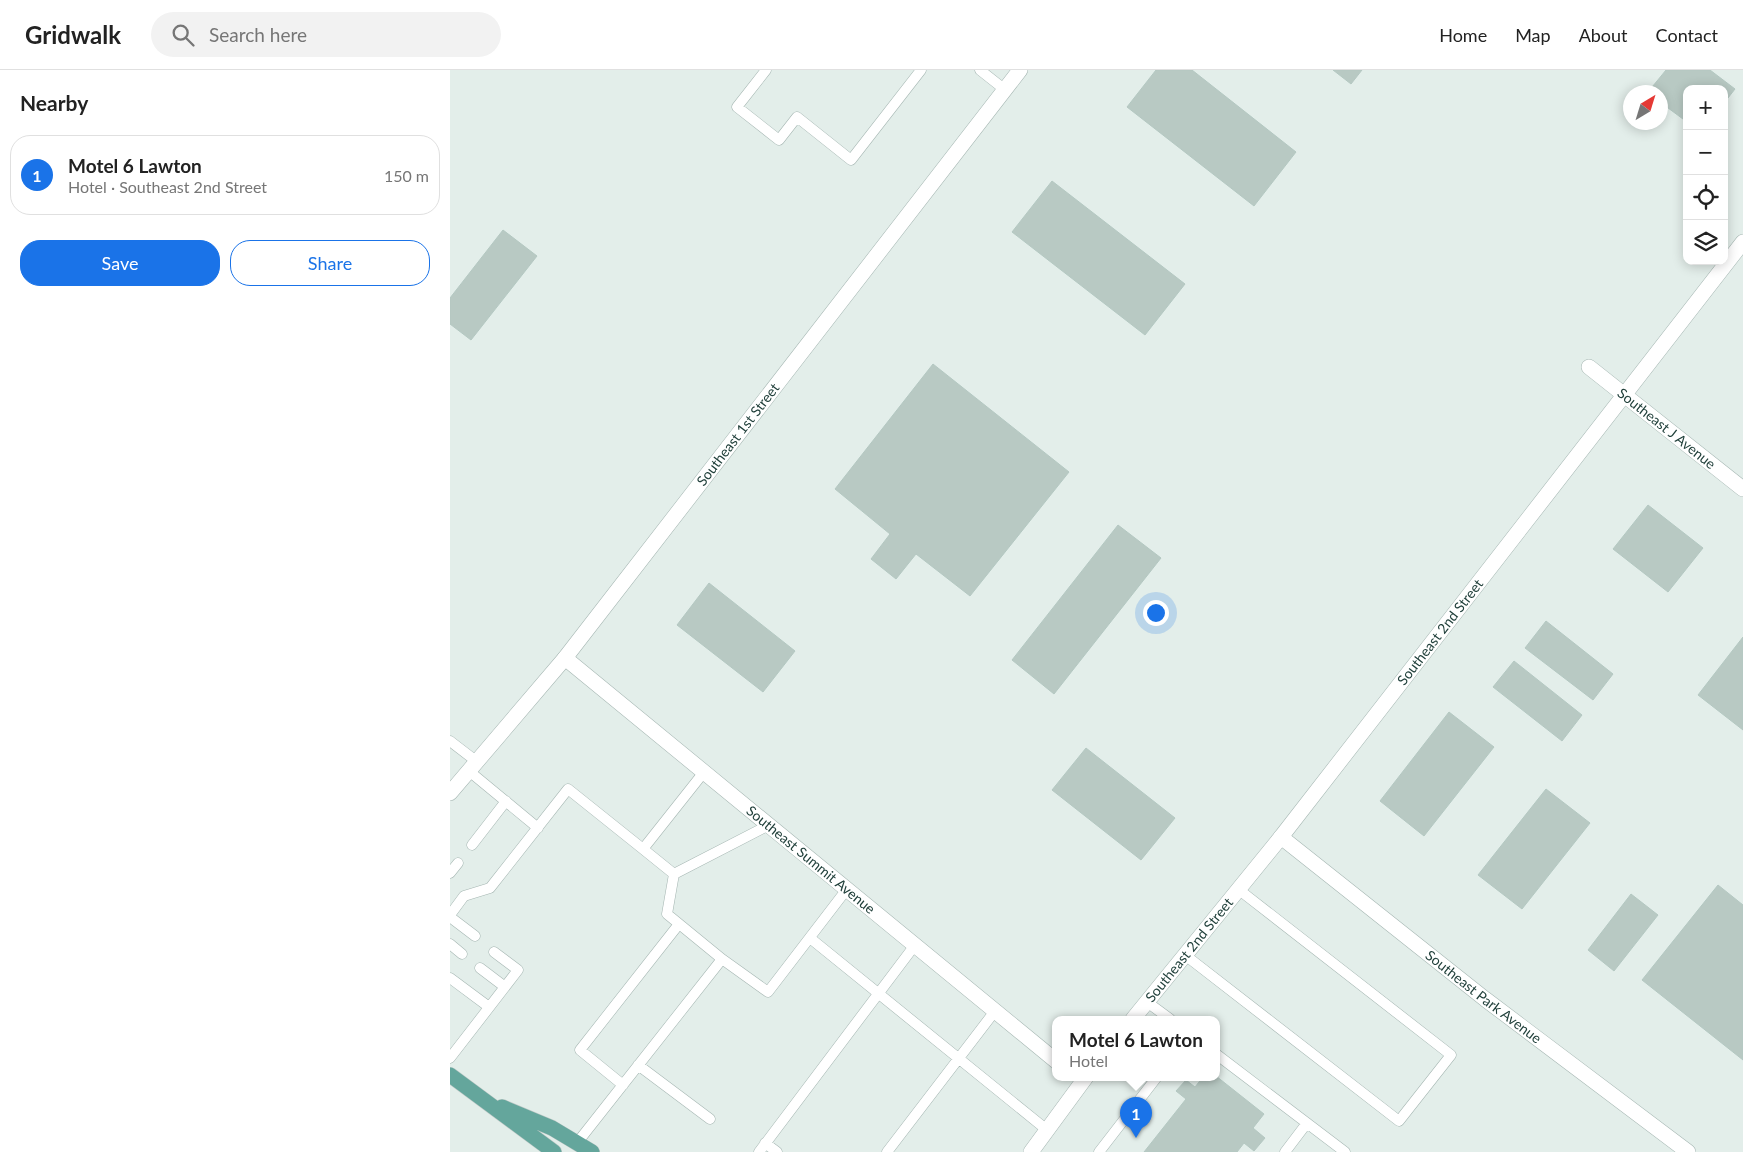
<!DOCTYPE html>
<meta charset="utf-8">
<style>
body{margin:0;font-family:Lato,sans-serif;background:#f2f2f2;color:#222}
.controls{position:absolute;right:15px;top:15px;display:grid;overflow:hidden;border-radius:10px;box-shadow:0 2px 12px #0003}
.controls button{width:45px;height:45px;display:grid;place-items:center;padding:0;border:0;border-bottom:1px solid #e0e0e0;background:#fff;color:#222;font:25px sans-serif}
.compass{position:absolute;left:1173px;top:15px;width:45px;height:45px;border-radius:50%;background:#fff;box-shadow:0 2px 12px #0003;rotate:38deg}
.you{position:absolute;left:705px;top:542px;width:18px;height:18px;margin:-12px;border:4px solid #fff;border-radius:50%;background:#1a73e8;box-shadow:0 0 0 8px #1a73e833}
.badge{display:grid;place-items:center;width:32px;height:32px;border-radius:50%;background:#1a73e8;color:#fff;font-size:16px;font-weight:700}
.pin{position:absolute;translate:-50% -41px;filter:drop-shadow(0 1px 2px #0008)}
.pin::after{content:'';position:absolute;top:26px;width:18px;height:15px;background:inherit;clip-path:polygon(0 0,100% 0,50% 100%)}
.popup{position:absolute;left:602px;top:946px;width:168px;height:65px;box-sizing:border-box;display:grid;place-content:center;border-radius:10px;background:#fff;filter:drop-shadow(0 1px 4px #0005);font-size:16px;white-space:nowrap;color:#767676}
.popup b{font-size:19px;color:#222}
.popup::after{content:'';position:absolute;left:50%;top:100%;margin-left:-10px;border:10px solid transparent;border-top-color:#fff}
.list{margin:0;padding:0;list-style:none}
h2{display:flex;justify-content:space-between;align-items:center;height:65px;margin:0;padding:0 20px;font-size:21px}
h2 small{font-size:16px;font-weight:400;color:#767676}
.list li{display:grid;grid-template-columns:32px 1fr auto;gap:15px;align-items:center;box-sizing:border-box;height:80px;margin:0 10px 10px;padding:0 10px;border:1px solid #e0e0e0;border-radius:20px}
.list b{display:block;font-size:19px;white-space:nowrap}
.list p{margin:0;font-size:16px;white-space:nowrap;color:#767676}
.list em{font-size:16px;font-style:normal;color:#767676}
.actions{display:flex;gap:10px;padding:15px 20px}
.actions a{flex:1;padding:11px 0;border:1px solid #1a73e8;border-radius:20px;text-align:center;font-size:18px;color:#1a73e8}
.actions .main{background:#1a73e8;color:#fff}
.icon{flex:none;width:28px;height:28px;fill:none;stroke:currentColor;stroke-width:2;stroke-linecap:round;stroke-linejoin:round}
.map{position:relative;flex:none;width:1293px;height:1082px;overflow:hidden}
header{display:flex;align-items:center;gap:30px;box-sizing:border-box;height:70px;padding:0 25px;background:#fff;border-bottom:1px solid #e0e0e0}
header strong{font-size:24px}
nav{display:flex;gap:28px;margin-inline-start:auto;font-size:18px}
.search{width:350px;height:45px;background:#f2f2f2;display:flex;align-items:center;gap:12px;box-sizing:border-box;padding:0 18px;border-radius:28px;color:#767676;font-size:19px}
main{display:flex}
aside{flex:1;background:#fff}
.map>svg:first-child{display:block}
.building{fill:#b8c9c3;stroke:#b4c8c2}
.lines{fill:none;stroke-linecap:round;stroke-linejoin:round}
.service-casing{stroke:#a5b6b2;stroke-width:11}
.minor-casing{stroke:#a5b6b2;stroke-width:16}
.primary-casing{stroke:#c1cac8;stroke-width:16}
.service{stroke:#fff;stroke-width:10}
.minor{stroke:#fff;stroke-width:15}
.primary{stroke:#64a69c;stroke-width:15}
.labels{text-anchor:middle;stroke-width:4;stroke-linejoin:round;paint-order:stroke}
.street-label{font-size:14px;fill:#21403b;stroke:#f4faf7}
</style>
<header>
<strong>Gridwalk</strong>
<div class="search"><svg class="icon" aria-label="search" viewBox="0 0 24 24"><circle cx="10" cy="10" r="6"/><path d="M15 15l6 6"/></svg>Search here</div>
<nav><a>Home</a><a>Map</a><a>About</a><a>Contact</a></nav>
</header>
<main>
<aside>
<h2>Nearby<small></small></h2>
<ul class="list">
<li><span class="badge">1</span><div><b>Motel 6 Lawton</b><p>Hotel · Southeast 2nd Street</p></div><em>150 m</em></li>
</ul>
<div class="actions"><a class="main">Save</a><a>Share</a></div>
</aside>
<div class="map">
<svg width="1293" height="1082" viewBox="0 0 1293 1082">
<rect width="100%" height="100%" fill="#e3eeea"/>
<!-- building -->
<path class="building" d="M706,0H742L846,82L804,136L677,37Z
M883,0H912L901,14Z
M1216,0H1260L1285,19L1274,33V19H1237V52L1210,32V22H1198Z
M602,111L735,214L695,265L562,162Z
M53,160L87,186L21,270L0,254V228Z
M483,294L619,402L520,526L466,484L446,509L421,489L440,464L385,419Z
M1198,435L1253,478L1218,522L1163,479Z
M668,455L711,488L604,624L562,590Z
M259,513L345,581L313,622L227,555Z
M1096,551L1163,604L1143,630L1075,578Z
M1293,567V660L1248,625Z
M1064,591L1132,645L1112,671L1043,617Z
M999,642L1044,677L974,766L930,731Z
M636,678L725,748L691,790L602,720Z
M1096,719L1140,753L1072,839L1028,805Z
M1268,815L1293,835V990L1192,910Z
M1181,824L1208,845L1164,901L1138,880Z
M766,1006L814,1044L803,1058L815,1068L804,1081L794,1073L787,1082H694L736,1029L726,1021L736,1010L745,1017L753,1007Z"/>
<g class="lines">
<!-- service casing -->
<g class="service-casing">
<path id="service" d="M316,0L287,37L329,70L347,47L401,90L471,0
M530,0L554,19
M0,671L26,691
M19,701L88,758
M22,775L56,731
M193,779L224,804L217,844L272,889
M0,803L8,793
M224,804L319,755
M0,845L14,826L40,818L118,719L193,779L254,702
M0,847L25,866
M360,868L597,1060
M0,874L12,884
M735,885L949,1051L1001,985L788,819
M30,898L55,917
M0,908L39,937
M697,932L720,949
M766,984L895,1082
M0,988L68,900L44,882
M188,995L260,1049
M173,1015L130,980L229,854
M127,1073L272,889L318,922L397,819
M315,1073L327,1082
M309,1082L465,875
M437,1082L545,941
M649,1082L707,1007
M835,1082L857,1053"/>
</g>
<!-- minor casing -->
<g class="minor-casing">
<g id="minor">
<path id="s1" d="M1139,297L1293,419"/>
<path id="s2" d="M115,588L606,991"/>
<path id="s3" d="M0,723L115,588L570,0"/>
<path id="s4" d="M831,767L1035,929L1238,1082"/>
<path id="s5" d="M683,949L831,767L1293,172"/>
<path d="M581,1082L636,1007"/>
</g>
</g>
<!-- primary casing -->
<g class="primary-casing">
<path id="primary" d="M0,1005L104,1082
M52,1037L102,1058L142,1082"/>
</g>
<!-- service -->
<use href="#service" class="service"/>
<!-- minor -->
<use href="#minor" class="minor"/>
<!-- primary -->
<use href="#primary" class="primary"/>
</g>
<g class="labels">
<!-- street labels -->
<g class="street-label">
<text dy="5" stroke="none"><textPath href="#s1" startOffset="99">Southeast J Avenue</textPath></text>
<text dy="5" stroke="none"><textPath href="#s3" startOffset="460">Southeast 1st Street</textPath></text>
<text dy="5" stroke="none"><textPath href="#s5" startOffset="494">Southeast 2nd Street</textPath></text>
<text dy="5" stroke="none"><textPath href="#s2" startOffset="318">Southeast Summit Avenue</textPath></text>
<text dy="5" stroke="none"><textPath href="#s5" startOffset="89">Southeast 2nd Street</textPath></text>
<text dy="5" stroke="none"><textPath href="#s4" startOffset="258">Southeast Park Avenue</textPath></text>
</g>
</g>
</svg>
<div class="controls">
<button>+</button>
<button>−</button>
<button><svg class="icon" aria-label="locate" viewBox="0 0 24 24"><circle cx="12" cy="12" r="6"/><path d="M12 2v4M12 18v4M2 12h4M18 12h4"/></svg></button>
<button><svg class="icon" aria-label="layers" viewBox="0 0 24 24"><path d="M12 4l9 5-9 5-9-5zM3 14l9 5 9-5"/></svg></button>
</div>
<svg class="compass" viewBox="-18 -18 36 36"><path d="M0-13l5 13h-10z" fill="#e53935"/><path d="M0 13l5-13h-10z" fill="#767676"/></svg>
<div class="you"></div>
<div class="pin badge" style="left:686px;top:1068px">1</div>
<div class="popup"><b>Motel 6 Lawton</b>Hotel</div>
</div>
</main>
